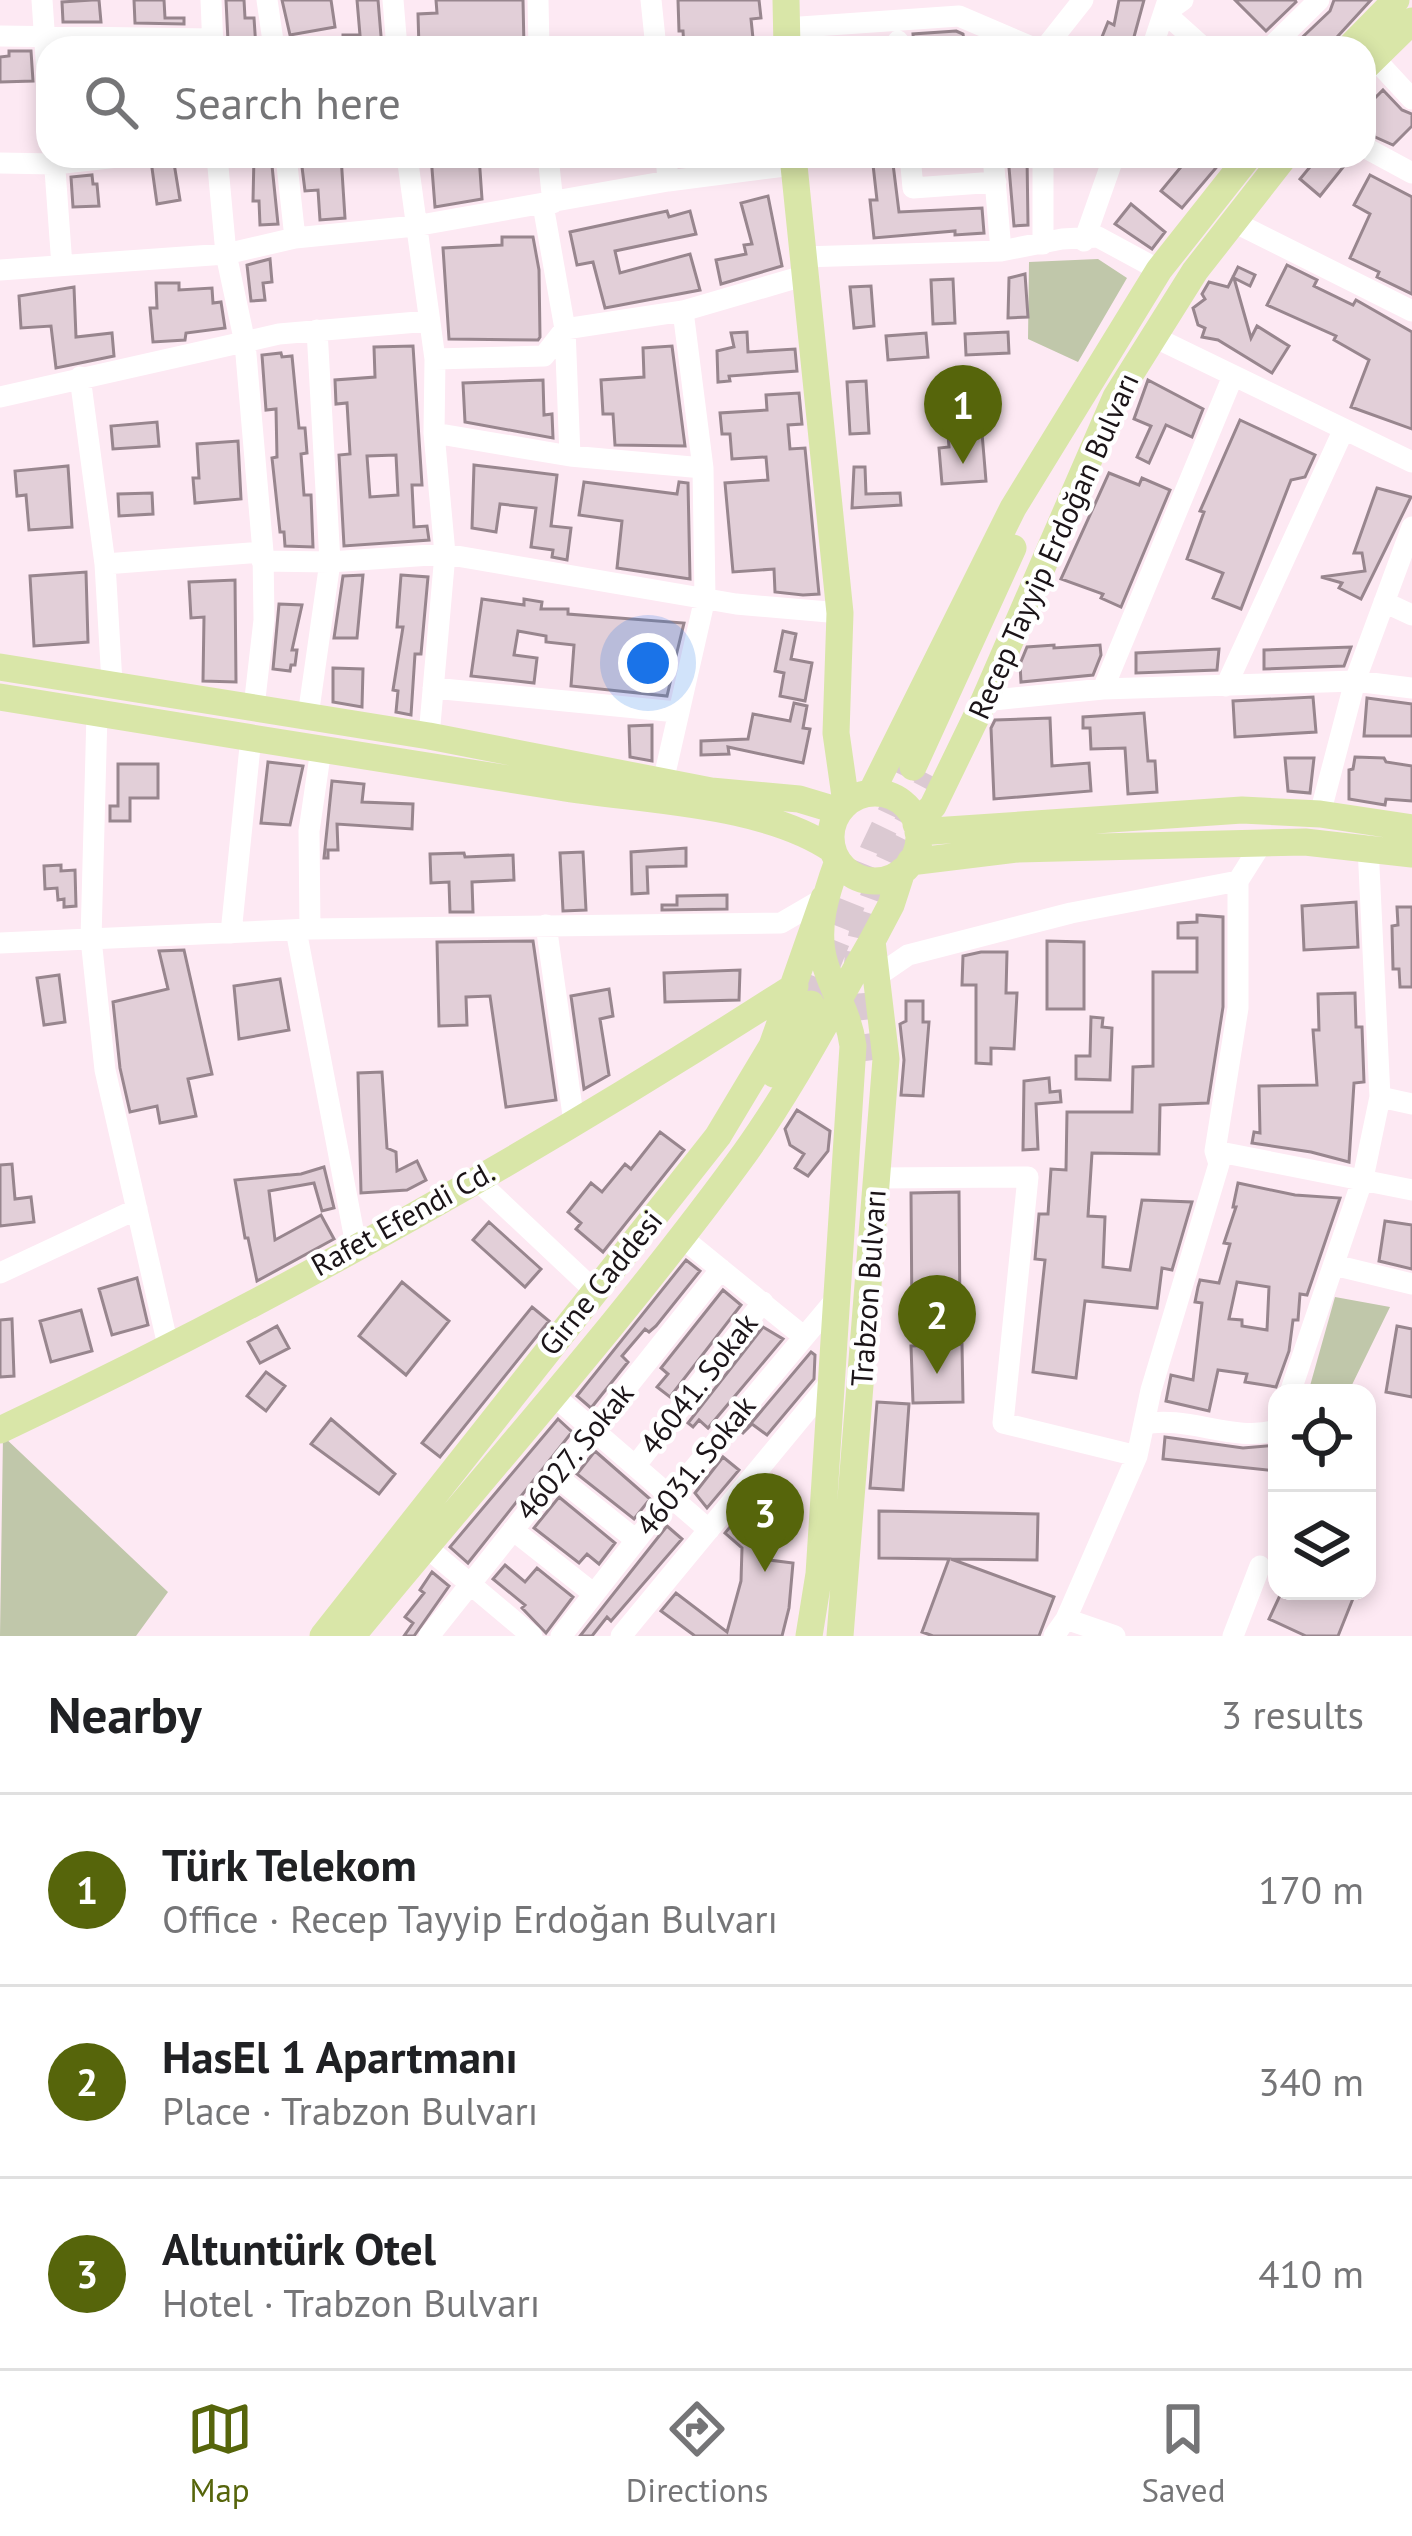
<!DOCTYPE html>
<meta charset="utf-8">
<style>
body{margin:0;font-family:"PT Sans",sans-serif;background:#f2f2f2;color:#202124}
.controls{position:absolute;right:36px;bottom:36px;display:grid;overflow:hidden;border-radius:24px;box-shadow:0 6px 18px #0003}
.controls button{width:108px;height:108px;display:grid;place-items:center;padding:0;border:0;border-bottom:3px solid #e0e0e0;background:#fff;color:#202124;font:60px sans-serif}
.you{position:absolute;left:648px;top:663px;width:42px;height:42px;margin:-30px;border:9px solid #fff;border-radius:50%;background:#1a73e8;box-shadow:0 0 0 18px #1a73e833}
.badge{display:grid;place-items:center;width:78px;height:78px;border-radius:50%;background:#56650b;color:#fff;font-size:39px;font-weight:700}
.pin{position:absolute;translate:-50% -99px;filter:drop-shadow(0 3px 6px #0008)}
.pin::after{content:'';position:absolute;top:63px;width:42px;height:36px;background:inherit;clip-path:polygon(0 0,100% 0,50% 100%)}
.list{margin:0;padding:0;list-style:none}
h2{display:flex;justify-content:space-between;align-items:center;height:156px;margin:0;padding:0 48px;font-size:51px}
h2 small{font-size:39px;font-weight:400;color:#757577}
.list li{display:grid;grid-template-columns:78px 1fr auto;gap:36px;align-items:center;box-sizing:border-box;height:192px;padding:0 48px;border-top:3px solid #e0e0e0}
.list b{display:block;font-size:45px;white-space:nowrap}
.list p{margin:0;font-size:39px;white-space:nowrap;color:#757577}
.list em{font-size:39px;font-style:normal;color:#757577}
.icon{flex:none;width:66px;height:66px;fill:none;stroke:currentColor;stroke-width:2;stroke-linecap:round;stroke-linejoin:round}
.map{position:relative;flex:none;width:1412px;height:1636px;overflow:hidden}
.search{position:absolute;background:#fff;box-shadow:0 6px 18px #0003;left:36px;right:36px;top:36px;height:132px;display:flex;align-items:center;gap:30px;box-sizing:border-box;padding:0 42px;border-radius:36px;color:#757577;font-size:45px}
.sheet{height:732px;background:#fff}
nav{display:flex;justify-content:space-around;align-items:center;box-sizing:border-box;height:168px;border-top:3px solid #e0e0e0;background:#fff;font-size:33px;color:#757577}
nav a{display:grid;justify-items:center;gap:6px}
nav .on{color:#56650b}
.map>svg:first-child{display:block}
.green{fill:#c0c7aa}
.building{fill:#e2cfd8;stroke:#98868e;stroke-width:3;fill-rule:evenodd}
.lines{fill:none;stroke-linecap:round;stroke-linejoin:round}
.major-tunnel{stroke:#dbc9d2;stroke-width:27;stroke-dasharray:27 14;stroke-linecap:butt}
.minor{stroke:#fff;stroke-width:21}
.major{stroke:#d9e6a8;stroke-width:27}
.labels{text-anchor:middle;stroke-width:9;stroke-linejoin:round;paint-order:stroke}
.street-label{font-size:30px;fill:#1b1418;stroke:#fff}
</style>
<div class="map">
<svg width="1412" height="1636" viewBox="0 0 1412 1636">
<rect width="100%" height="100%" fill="#fde9f3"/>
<!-- green -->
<path class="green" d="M1098,259L1127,278L1078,362L1028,339L1029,262Z
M1335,1297L1390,1307L1348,1393H1308Z
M3,1436L168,1592L136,1636H0Z"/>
<!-- building -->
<path class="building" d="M92,0H99L101,22H63L62,2Z
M134,0H164L165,18H184V24L135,23Z
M226,0H244L245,18H254L256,48H238V41H228Z
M282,0H331L335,27L290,35Z
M357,0H378L382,48L343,47V35H360Z
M436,0H523L524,48H484V44L419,48L418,14L437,13Z
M678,0H759L761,18L751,19L754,48H684L683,31H679Z
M1119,0H1144L1131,48H1116L1100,42L1108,22L1114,25Z
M1235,0H1295L1296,2L1266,31Z
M1334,0H1371L1327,48H1291L1330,11Z
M956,31L963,34L965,48H914L913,34Z
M9,51H31L33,81L0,82V57L9,56Z
M1383,90L1402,110L1412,114V126L1393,145L1364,132V109Z
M254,156H271L278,224L260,225L259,201H253Z
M306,156H341L345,218L320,220L318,190L305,191L301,159Z
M431,156H479L482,199L435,207Z
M872,156H892L899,212L982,208L984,233L955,235V231L874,238L870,200H877Z
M1008,156H1027L1028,225L1014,226Z
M1190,156H1226L1182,208L1161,191Z
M1319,156H1332L1344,166L1320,196L1300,179Z
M173,157L180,200L157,204L151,161Z
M92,175L93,184H97L99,206L73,207L71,177Z
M1370,175L1412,197V294L1377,277L1379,272L1350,258L1370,214L1354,205Z
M768,196L782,266L721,284L716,260L746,254L744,245L752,244L741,203Z
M1131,204L1165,232L1152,249L1115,224Z
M667,211L669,217L690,211L696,234L615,251L620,273L690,254L700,290L605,308L593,262L577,265L570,232Z
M502,237H533L539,270L540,337L538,340L449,339L443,248L502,245Z
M270,259L272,282L263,283L265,300L251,301L247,265Z
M1287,265L1317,280L1314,286L1353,305L1356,300L1412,332V429L1351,407L1369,360L1334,340L1336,336L1267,305Z
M1238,267L1255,275L1250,286L1234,278L1251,338L1257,326L1289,346L1272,373L1218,340L1202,337L1205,328L1198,325L1193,308L1205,299L1202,294L1209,282L1228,287Z
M1025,274L1028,317L1008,318L1009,278Z
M953,279L955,323L933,324L931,280Z
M156,283H179V290L212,288L213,303L221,302L225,328L186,333L185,340L153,342L150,308H157Z
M871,286L874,326L854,328L850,287Z
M74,287L76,337L112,333L114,356L56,368L51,326L21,328L19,296Z
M747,332L748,352L795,349L797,371L729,376L730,381L718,382L717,351L734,347L731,333Z
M1008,332L1009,353L966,355L965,334Z
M926,333L928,357L888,360L886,336Z
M413,346L422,485H412L414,527L427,526L429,540L344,546L339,455L350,454L347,403L336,404L335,380L375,377L374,347ZM396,455L398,495L370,497L367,456Z
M672,346L685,446L615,445L613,414H603L601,380L644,377L643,348Z
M281,353L282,357L292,356L299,428H305L307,453L301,454L304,495H311L313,547L285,546L284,532H280L272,458L277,457L276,409L266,410L262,355Z
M543,380L544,415L552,414L553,438L465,422L463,383Z
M1148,380L1203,409L1192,437L1166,425L1149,463L1137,457L1151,426L1134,419Z
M866,381L869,433L850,434L847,382Z
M799,393L802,424L788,425L790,449L805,448L819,594L803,595L775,592L774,569L733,572L725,483L768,480L766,457L732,459L730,434H722L720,413L767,410L766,395Z
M1240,420L1315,455L1305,477L1291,480L1241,609L1213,598L1223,573L1187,559L1204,512L1200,511Z
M981,421L986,481L942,484L939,448L949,447L947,423Z
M157,422L159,446L113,449L111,426Z
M238,441L241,499L195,503L193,478H199L197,444Z
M474,465L557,475L551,526L571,528L567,560L552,557L553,550L531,547L536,508L500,504L496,532L472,528Z
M68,466L72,527L29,530L26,495L17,496L15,471Z
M854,467H865L866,494L900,493L901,505L852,508Z
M1109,473L1139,485L1142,478L1170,490L1121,607L1101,598L1103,594L1061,579Z
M584,482L677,494L679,482L688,483L690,579L617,568L622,521L579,515Z
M1377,488L1411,497L1361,599L1339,588L1342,583L1321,577L1365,571L1362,553H1354Z
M152,493L153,514L119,516L118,494Z
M86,572L88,642L34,646L30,576Z
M363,575L357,638H334L343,576Z
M401,575L428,577L421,654H415L411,715L396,712L398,691L393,690L403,627H397Z
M235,580L236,682L203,681L204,617L191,618L189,582Z
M482,599L524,605V599L542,602L541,609H568V614L684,623L676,656L650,655L648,682L671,679L667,696L571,686L574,645L546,642V636L518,631L514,655L537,658L534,683L471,676Z
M279,604L302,605L292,650H297L295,665H291L290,671L273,669Z
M783,631L796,634L791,659L812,663L805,701L780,696L784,673L775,671Z
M1054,645V648L1100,645L1101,655L1093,675L1021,682L1020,664L1027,647Z
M1351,647L1344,666L1264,669V650Z
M1219,649L1217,670L1136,673V653Z
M333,668L363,669L362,707L333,702Z
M1313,697L1316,732L1235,737L1233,701Z
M1367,698L1412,704V736H1364Z
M794,703L807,706L803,728L810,729L803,763L728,747L729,754L701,755V741L748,739L753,714L790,721Z
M1144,713L1148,761H1155L1157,792L1128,794L1125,748L1091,749L1090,728H1083V717Z
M1050,718L1052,766L1089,763L1091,791L994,799L991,728L995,720Z
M652,725V761L630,757L629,726Z
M1355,757L1384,758L1386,762L1412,766V801L1386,799L1385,805L1349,799V770L1353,769Z
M1285,758H1314L1310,793L1288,791Z
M268,762L303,766L290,825L261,823Z
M118,764H158V798H130V821H110V806H118Z
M332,781L364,784L362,802L413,804L412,829L337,824L338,850H328V858H324Z
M686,848V866L647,867L648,893L632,894L631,852Z
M583,852L586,910L563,911L560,853Z
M464,853L465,857L513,855L514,880L472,882L473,912H450L449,882L431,883L430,854Z
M61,865V871L75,870L76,906L64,907V899L58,900L57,888L45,889L44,866Z
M727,895V909L662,910V905H677V896Z
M1356,902L1358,947L1304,950L1302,906Z
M1397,907H1412V987H1400L1399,969H1393L1392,926L1398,925Z
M1197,915L1223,917V1007L1208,1103L1160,1105L1159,1154L1092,1153L1088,1216L1105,1217L1103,1267L1130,1270L1142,1200L1192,1202L1172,1270L1162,1268L1157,1308L1085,1301L1076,1378L1033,1372L1045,1260L1035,1259L1039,1214H1048L1051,1169L1066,1170L1067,1112H1132L1133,1067L1153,1066V972H1197V938H1178V923L1197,922Z
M533,941L556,1100L506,1107L490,996L466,997L467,1025L439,1026L437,942Z
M1047,941L1084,942V1009H1047Z
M184,950L212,1074L188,1079L196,1116L160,1123L157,1106L130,1112L120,1068L113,1002L168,989L159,951Z
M981,952H1007L1006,993H1017L1014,1049L991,1048V1064L976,1063V985H962L963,956Z
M740,970L739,1000L665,1002L664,973Z
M59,975L65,1022L44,1025L37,978Z
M280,979L289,1030L239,1039L234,986Z
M609,989L613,1016L600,1019L609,1075L584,1089L571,996Z
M1355,993L1356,1027H1362L1364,1082L1354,1083L1349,1162L1311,1152L1252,1143L1254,1132L1260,1133L1259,1086L1317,1085L1313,1030H1319L1318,994Z
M906,1001H923V1022H929L923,1096L901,1095L904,1060L900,1024L906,1021Z
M1091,1017L1103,1018L1102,1027L1112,1028L1110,1080L1076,1079V1056H1090Z
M382,1072L387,1148L396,1152L397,1171L417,1161L426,1180L407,1190L361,1193L358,1073Z
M1049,1078L1050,1092L1060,1091L1061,1102L1036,1104L1038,1149L1023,1150L1024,1081Z
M797,1110L830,1131L828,1151L808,1176L795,1168L804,1154L790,1145L785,1129Z
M660,1132L684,1150L603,1252L576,1229L581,1223L568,1212L591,1183L602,1192L625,1164L631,1169Z
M12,1164L15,1199L31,1197L34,1222L0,1226V1165Z
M324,1167L334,1208L322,1211L314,1183L269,1191L275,1240L321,1215L334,1239L257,1281L248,1238H245L235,1180L301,1174Z
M1238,1183L1295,1195L1340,1198L1307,1295L1300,1294L1298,1320H1293L1289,1351L1276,1387L1245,1382L1247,1374L1218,1370L1209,1411L1166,1401L1171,1375L1193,1380L1202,1303L1195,1302L1198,1287L1200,1280L1219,1283L1230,1244L1224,1243L1236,1207H1233ZM1237,1282L1269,1287L1267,1330L1242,1326V1320L1229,1319Z
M959,1192L960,1321H912L911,1193Z
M1385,1221L1412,1225V1269L1379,1261Z
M489,1222L541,1269L525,1287L473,1240Z
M686,1260L700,1271L656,1326L649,1332L645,1329L622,1356L628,1362L591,1408L577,1396Z
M137,1278L148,1325L112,1335L99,1289Z
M402,1282L449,1321L406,1375L359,1336Z
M723,1290L741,1305L670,1397L657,1387L668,1374L661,1368Z
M532,1307L549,1321L440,1457L422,1443Z
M81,1310L92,1351L51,1362L40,1321Z
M12,1319L14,1376L0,1377V1320Z
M277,1326L289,1348L260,1363L248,1342Z
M1397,1326L1412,1329V1397L1386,1392Z
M763,1327L783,1339L708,1428L699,1420L693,1427L688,1423Z
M962,1344L963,1402L913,1403L911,1346Z
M811,1352L815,1355L814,1379L767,1435L752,1424L742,1434Z
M266,1372L285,1386L266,1411L247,1396Z
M877,1402L909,1404L903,1490L870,1488Z
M331,1419L395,1474L379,1494L311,1444Z
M558,1419L572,1432L468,1563L450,1547Z
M1165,1437L1243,1448L1277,1445V1471L1163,1459Z
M595,1451L650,1499L634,1519L577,1474Z
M723,1457L739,1470L707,1508L695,1493Z
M559,1497L615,1543L599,1564L587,1554L579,1563L534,1528Z
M744,1510L761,1523L766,1517L780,1529L777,1533L780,1536L761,1559L793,1563L789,1608L782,1636H695L661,1611L676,1593L727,1632L741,1581L742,1548L725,1533Z
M879,1511L1038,1514L1037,1560L951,1559L1054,1597L1039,1636H933L922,1632L949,1559L879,1558Z
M667,1526L682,1539L611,1621L607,1617L592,1636H580Z
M505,1565L525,1582L537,1568L573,1597L546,1633L522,1608L525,1605L493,1579Z
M432,1572L449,1586L414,1636H404L413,1623L405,1617L424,1593L420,1590Z
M1282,1591H1356L1338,1636H1306L1269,1619Z"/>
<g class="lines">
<!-- major-tunnel -->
<path class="major-tunnel" d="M811,1004L873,851L913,767
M866,1061C861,1021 852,979 861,939C874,882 905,828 932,776"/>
<!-- minor -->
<path class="minor" d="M42,0L48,87
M211,0L213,48
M267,0L274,48
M393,0L397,48
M538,0L539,48
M651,0L656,48
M1183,0L1165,13L1204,48
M786,28L959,16L1034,48
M0,36L213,39
M898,41L899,48
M1045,48L1083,0
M1152,48L1167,3
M1270,48L1319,0
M1374,58L1412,99
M1364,147L1412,173
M54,156L62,266
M217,156L226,254L245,343L263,552L264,620L254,707
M286,156L295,238
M407,156L435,359L434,433L445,554L429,736
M548,156L553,203
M666,156L668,181
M910,156L913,188L996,182
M993,156L1001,251
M1043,156V244
M0,163L55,164L127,156
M543,205L565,329L570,456
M1232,221L1412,311
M1084,241L1114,156
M802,257L1001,251L1062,239L1098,237L1159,270
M0,270L226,254L295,238L415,226L668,181L793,165
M1152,336L1412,462
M435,359L544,356L565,329L683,311L803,276
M80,377L105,564L112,683
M0,397L279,334L429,321
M434,433L570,456L703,468
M262,561L330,562L445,554L736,604L840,613
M105,564L263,552
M1384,602L1412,615
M1226,686L1344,429
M433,688L677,712
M1103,689L1233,376
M984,701L1103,689L1355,681L1412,688
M97,713L91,939L105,1070L169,1350
M308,716L330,562L317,330
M663,782L705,598L703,468L683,311
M1320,814L1355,681L1412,527
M546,925L574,1122
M310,929L309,831L321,749
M296,930L356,1245
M231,933L251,737
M0,943L310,929L781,923L824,898
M876,977L908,955L1071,913L1238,881
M1380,1097L1412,1104
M1215,1151L1412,1190
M877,1178L1028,1177L1003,1423L1137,1456
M476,1179L595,1291
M680,1236L803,1336
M1334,1265L1412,1284
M0,1273L137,1209
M1290,1393L1363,1178L1380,1097L1368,846
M553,1395L709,1530
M1144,1424C1188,1415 1234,1443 1277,1430
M636,1465L763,1302
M556,1476L636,1540
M513,1530L594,1594
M425,1546L532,1636
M1066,1619L1115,1636
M429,1636L721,1269
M561,1636L671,1496L836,1299
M621,1636L829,1384
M1054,1636L1066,1619L1137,1456L1151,1390L1219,1164L1215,1151L1238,1008V881L1262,843
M1233,1636L1260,1566"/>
<!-- major -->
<path class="major" d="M786,0L787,48
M1349,48L1396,0
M1364,68L1412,21
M793,156L840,613L836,733L846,803
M0,667L429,736L711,791L799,799L839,811
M0,697C186,728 373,757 559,787C642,801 763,802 833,850
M913,767L1013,548
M871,793L1013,508L1159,270L1249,156
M831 837a44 44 0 1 1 88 0a44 44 0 1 1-88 0Z
M916,824L933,806L984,701L1116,397L1195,271L1285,156
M918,832L1242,810L1320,814L1412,828
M910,862L1018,849L1305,842L1412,854
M774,1074L811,1004
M0,1430C274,1301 540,1150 795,986
M323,1636L718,1136L772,1046L824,898
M352,1636C483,1476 623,1321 745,1153C793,1086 831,1012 872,941
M809,1636L819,1574L853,1046C849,1015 834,993 825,964C814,930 826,893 838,861
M840,1636L886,1059L872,941L891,905L902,871"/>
</g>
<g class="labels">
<!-- street labels -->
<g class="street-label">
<text transform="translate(1054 546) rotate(-66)" y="10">Recep Tayyip Erdoğan Bulvarı</text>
<text transform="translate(403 1219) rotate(-29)" y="10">Rafet Efendi Cd.</text>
<text transform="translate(601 1283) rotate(-51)" y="10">Girne Caddesi</text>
<text transform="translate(869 1288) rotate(-86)" y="10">Trabzon Bulvarı</text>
<text transform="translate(699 1384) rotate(-52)" y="10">46041. Sokak</text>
<text transform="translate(575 1452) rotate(-51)" y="10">46027. Sokak</text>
<text transform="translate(696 1466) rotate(-51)" y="10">46031. Sokak</text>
</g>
</g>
</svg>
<div class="controls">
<button><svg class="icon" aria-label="locate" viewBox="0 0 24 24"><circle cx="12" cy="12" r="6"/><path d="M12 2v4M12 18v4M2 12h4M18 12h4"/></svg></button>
<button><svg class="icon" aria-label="layers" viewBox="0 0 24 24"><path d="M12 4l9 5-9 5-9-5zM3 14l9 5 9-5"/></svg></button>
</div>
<div class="you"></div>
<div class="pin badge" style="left:963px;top:464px">1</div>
<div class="pin badge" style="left:937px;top:1374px">2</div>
<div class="pin badge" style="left:765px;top:1572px">3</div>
<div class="search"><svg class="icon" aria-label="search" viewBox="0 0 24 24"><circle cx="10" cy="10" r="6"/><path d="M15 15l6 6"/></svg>Search here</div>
</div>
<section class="sheet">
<h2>Nearby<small>3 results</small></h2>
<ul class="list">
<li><span class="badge">1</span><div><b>Türk Telekom</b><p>Office · Recep Tayyip Erdoğan Bulvarı</p></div><em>170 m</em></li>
<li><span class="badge">2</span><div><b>HasEl 1 Apartmanı</b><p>Place · Trabzon Bulvarı</p></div><em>340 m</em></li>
<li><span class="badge">3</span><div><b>Altuntürk Otel</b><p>Hotel · Trabzon Bulvarı</p></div><em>410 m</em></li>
</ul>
</section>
<nav>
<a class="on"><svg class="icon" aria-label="map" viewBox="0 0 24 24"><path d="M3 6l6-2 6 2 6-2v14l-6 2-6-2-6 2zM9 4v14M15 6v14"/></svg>Map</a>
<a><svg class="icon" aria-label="directions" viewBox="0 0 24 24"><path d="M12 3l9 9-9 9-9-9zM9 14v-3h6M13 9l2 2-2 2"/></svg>Directions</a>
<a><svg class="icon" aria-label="saved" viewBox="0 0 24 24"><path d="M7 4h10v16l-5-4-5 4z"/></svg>Saved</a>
</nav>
